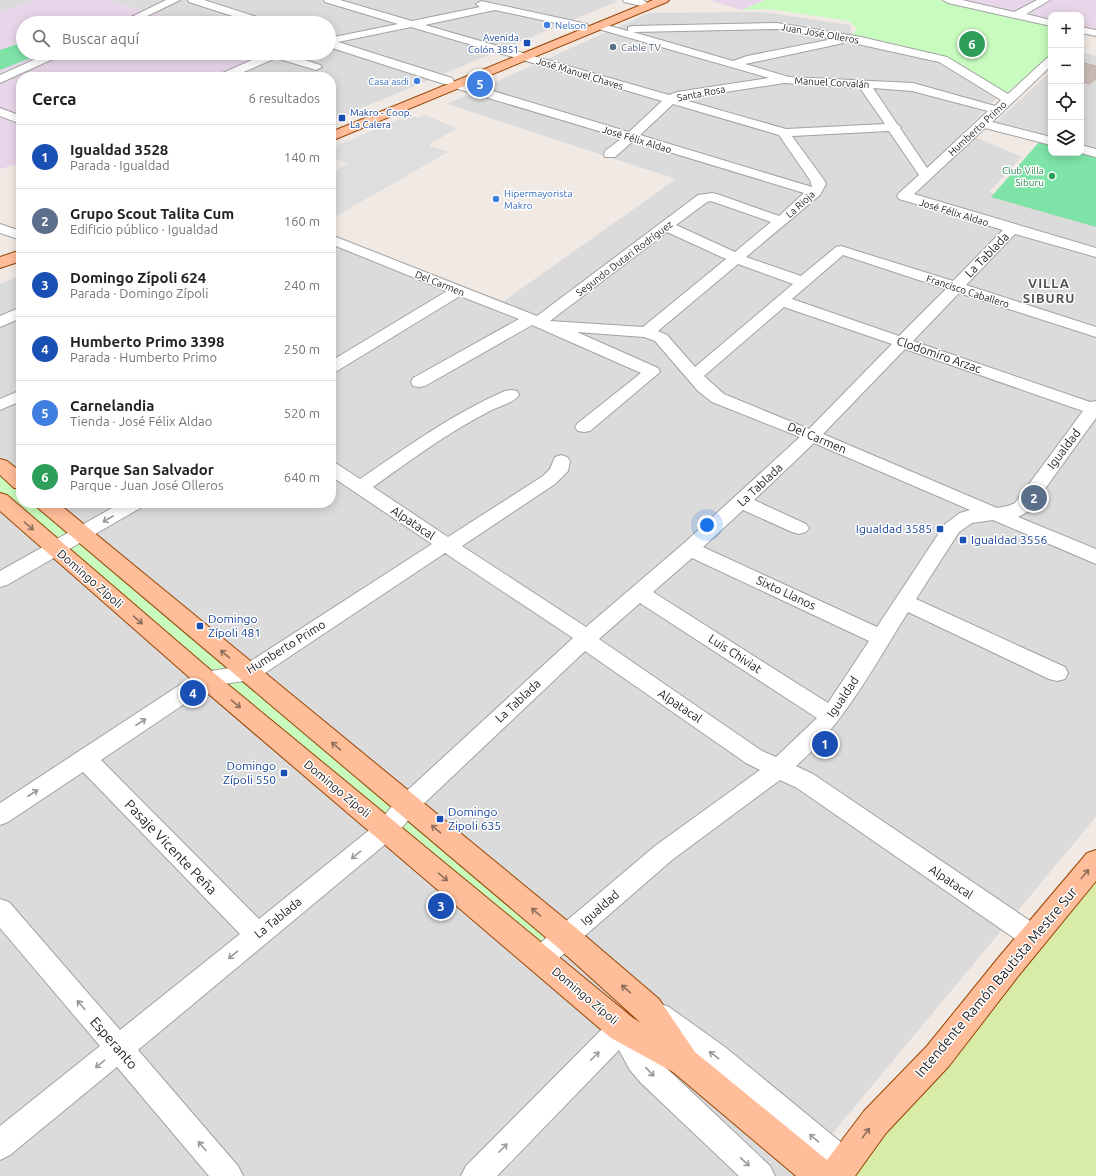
<!DOCTYPE html>
<html lang="es">
<meta charset="utf-8">
<style>
body{margin:0;font-family:Ubuntu,sans-serif;background:#f2f2f2;color:#202124}
.controls{position:absolute;right:12px;top:12px;display:grid;overflow:hidden;border-radius:8px;box-shadow:0 2px 10px #0003}
.controls button{width:36px;height:36px;display:grid;place-items:center;padding:0;border:0;border-bottom:1px solid #e0e0e0;background:#fff;color:#202124;font:20px sans-serif}
.you{position:absolute;left:707px;top:525px;width:14px;height:14px;margin:-10px;border:3px solid #fff;border-radius:50%;background:#1a73e8;box-shadow:0 0 0 6px #1a73e833}
.badge{display:grid;place-items:center;width:26px;height:26px;border-radius:50%;background:#b45309;color:#fff;font-size:13px;font-weight:700}
.pin{position:absolute;translate:-50% -50%;border:2px solid #fff;box-shadow:0 1px 4px #0006}
.list{margin:0;padding:0;list-style:none}
h2{display:flex;justify-content:space-between;align-items:center;height:52px;margin:0;padding:0 16px;font-size:17px}
h2 small{font-size:13px;font-weight:400;color:#757577}
.list li{display:grid;grid-template-columns:26px 1fr auto;gap:12px;align-items:center;box-sizing:border-box;height:64px;padding:0 16px;border-top:1px solid #e0e0e0}
.list b{display:block;font-size:15px;white-space:nowrap}
.list p{margin:0;font-size:13px;white-space:nowrap;color:#757577}
.list em{font-size:13px;font-style:normal;color:#757577}
.icon{flex:none;width:22px;height:22px;fill:none;stroke:currentColor;stroke-width:2;stroke-linecap:round;stroke-linejoin:round}
.map{position:relative;flex:none;width:1096px;height:1176px;overflow:hidden}
.search{position:absolute;background:#fff;box-shadow:0 2px 10px #0003;left:16px;top:16px;width:320px;height:44px;display:flex;align-items:center;gap:10px;box-sizing:border-box;padding:0 14px;border-radius:22px;color:#757577;font-size:15px}
.panel{position:absolute;background:#fff;box-shadow:0 2px 10px #0003;left:16px;top:72px;width:320px;height:436px;border-radius:16px}
.map>svg:first-child{display:block}
.residential{fill:#dcdbdb}
.industrial{fill:#e8d5e9}
.grass{fill:#d8eca7}
.park{fill:#c7fcbe}
.pitch{fill:#7ee3a6}
.parking{fill:#dedede}
.building{fill:#c8bab7;stroke:#c2aca5}
.lines{fill:none;stroke-linecap:round;stroke-linejoin:round}
.minor-casing{stroke:#a2a2a2;stroke-width:2}
.major-casing{stroke:#984500;stroke-width:2}
.minor{fill:#fff;fill-rule:evenodd}
.major{fill:#ffbd99;fill-rule:evenodd}
.oneway{stroke:#9a9a9a}
.oneway2{stroke:#8e6e5c}
.shop-dot{fill:#3f7fe0;stroke:#fff;stroke-width:1.5}
.transit-dot{fill:#1a4fb4;stroke:#fff;stroke-width:1.5}
.service-dot{fill:#5c6f8a;stroke:#fff;stroke-width:1.5}
.leisure-dot{fill:#2e9e5b;stroke:#fff;stroke-width:1.5}
.labels{text-anchor:middle;stroke-width:3;stroke-linejoin:round;paint-order:stroke}
.far-shop-label{font-size:10px;fill:#366cbe;stroke:#fff;text-anchor:start}
.far-street-label{font-size:10px;fill:#1e1e1e;stroke:#fff}
.far-transit-label{font-size:10px;fill:#164399;stroke:#fff;text-anchor:end}
.far-service-label{font-size:10px;fill:#4e5e75;stroke:#fff;text-anchor:start}
.far-leisure-label{font-size:10px;fill:#27864d;stroke:#fff;text-anchor:end}
.street-label{font-size:12px;fill:#1e1e1e;stroke:#fff}
.transit-label{font-size:12px;fill:#164399;stroke:#fff;text-anchor:start}
.far-district-label{font-size:13px;font-weight:bold;letter-spacing:1px;fill:#515151;stroke:#fff}
.near-street-label{font-size:14px;fill:#1e1e1e;stroke:#fff}
</style>
<div class="map">
<svg width="1096" height="1176" viewBox="0 0 1096 1176">
<rect width="100%" height="100%" fill="#f0e9e4"/>
<!-- residential -->
<path class="residential" d="M0,0H35L0,13Z
M106,0H610L618,1L331,121V77H234L284,53H329V23H186Z
M763,12L850,25L852,36L930,54L999,96L963,132L1022,157L989,192L1096,225V817L797,1176H0V284L21,275V503H331V244L494,308L676,179L447,104L649,13Z
M1081,52L1096,56V151L1081,146Z
M1051,71V138L995,123Z"/>
<!-- industrial -->
<path class="industrial" d="M35,0H106L186,23H23V53H284L234,77H21V163L0,169V13Z
M709,0H765L742,10Z
M956,0H1096V30L1081,27V15H1051V20Z"/>
<!-- grass -->
<path class="grass" d="M1096,861V1176H835Z"/>
<!-- park -->
<path class="park" d="M765,0H938L1051,26V55L1004,95L953,62L933,53L852,35L857,29L849,21L770,9L742,10Z
M0,465L21,483V503H45L566,937L541,958L0,500Z"/>
<!-- pitch -->
<path class="pitch" d="M23,42V53H43L0,70V50Z
M1040,141L1051,144V153H1081L1096,156V227L991,197Z"/>
<!-- parking -->
<path class="parking" d="M410,115L417,118L424,115L457,128L430,144V146L448,152L331,219V173L348,164L331,157V148Z"/>
<!-- building -->
<path class="building" d="M1081,62L1096,66V79L1089,84L1081,81Z"/>
<g class="lines">
<!-- minor casing -->
<g class="minor-casing">
<path id="minor" d="M166,0H180L133,23H119Z
M188,0H204L269,21L270,23H254L189,2Z
M324,0H340L412,21L480,7L476,4L481,1L587,24L588,26L587,28L583,29L495,10L425,25L669,95L677,92L769,78L595,28L594,26L595,24L599,23L628,31V27L632,26L777,23L861,37L947,57L1008,94L1047,58L1051,57V66L992,122L1051,137V145L985,128L914,194L1096,248V257L1015,234L966,285L1096,327V337L959,293L913,341L1090,402L1096,401V418L1029,511L1018,517L1096,549V564L993,520L972,523L959,532L916,599L1065,667L1068,673L1065,679L1057,681L1049,679L908,612C874,666 844,724 796,766L813,774L1042,929L1046,937L1042,945L1033,948L1024,945L797,788L780,780L672,860L550,966L541,970L532,966L528,958L532,950L655,846L760,770L746,763L585,651L415,812L394,837L138,1050L238,1166L243,1176H209L117,1067L10,1155L0,1160V1126L100,1046L0,928V899L9,902L120,1030L240,934L83,772L8,822L0,825V803L198,673L243,666L432,544L331,476V462L337,464L360,479C407,447 452,414 505,391L511,390L517,391L519,395C514,403 499,406 490,411C448,432 411,460 373,487L448,537L543,476L550,469L555,457L561,455L567,457L570,461L568,471L555,484L462,546L586,627L683,544L800,437L712,402L698,391L655,341L644,337L577,332L658,368L660,372L590,431L584,432L578,431L575,427L578,423L641,373L532,325L425,386L419,387L413,386L411,382L413,378L519,319L460,296L337,371L331,373V361L447,291L331,244V235L537,316L698,195L712,193L717,194L779,216L804,193L633,141L615,157H605L604,154L605,151L622,138L455,88L453,85L459,81L463,82L629,132L662,101L411,27L338,42L452,78L454,81L452,84H444L329,47V38L398,24L325,2ZM777,29L833,39L747,56L733,61L633,32ZM844,41L939,62L1001,100L995,106L913,83L789,77L745,64L839,44L843,43ZM784,83L860,88L885,124L786,129L681,99ZM873,88L912,91L988,111L927,168L900,128L901,127L897,124ZM673,104L779,135L810,180L812,187L640,135ZM889,131L919,175L899,193L897,196L899,199L1003,230L953,281L841,246L836,247L801,276L746,257L820,195L826,184L824,180L792,136ZM711,201L771,222L735,252L676,225L707,202ZM667,232L726,259L643,327L550,321ZM843,255L946,289L899,336L792,299ZM738,264L793,284L695,367L667,335L658,331ZM784,307L892,344L809,429L724,394L704,376ZM905,349L1083,411L1015,503L1008,506L997,508L823,434ZM814,443L970,510L960,513L945,524L877,627L703,547L743,510L792,532L799,534L806,532L809,528L806,524L754,500ZM445,553L573,638L399,798L378,823L259,919L101,760L211,686L256,679ZM692,558L869,641L828,703L653,592ZM640,603L817,718L776,757L762,751L599,639Z
M623,0H643L647,3L642,6L624,2Z
M943,0H962L1014,12L1037,0H1050L1026,14L1051,20V26L948,3Z
M1081,27L1096,30V36L1081,33Z
M49,53H64L62,55L0,83V75Z
M268,53H284L320,65L322,67L316,70L276,58L232,77H216L218,75Z
M0,108L21,116V124L0,116Z
M1081,145L1096,149V157L1081,153Z
M0,224L21,231V240L0,233Z
M21,307V318L0,327V316Z
M21,390V401L0,410V399Z
M121,503H144L142,507L7,585L0,587V571Z
M659,1003L669,1007L725,1047L854,1153L859,1163L854,1173C847,1176 841,1176 834,1173L705,1065L649,1025L646,1016L649,1007Z
M622,1015L632,1019L650,1052L661,1063L770,1166L775,1176H739L641,1083L630,1070L619,1050L497,1176H461L466,1166L612,1019Z"/>
</g>
<!-- major casing -->
<g class="major-casing">
<path id="major" d="M653,0H669L667,2L331,141V132Z
M21,250V261L0,268V257Z
M0,459L7,461L21,472V489L14,488L0,475Z
M0,493L7,495L214,673L633,1018L641,1023L556,946L38,508L35,503H58L576,928L659,999L695,1052L827,1160L864,1111L927,1046L999,957L1087,853L1096,850V881L1019,975L949,1066L886,1133L855,1176H796L673,1072L611,1038L198,685L0,511Z"/>
</g>
<!-- minor -->
<use href="#minor" class="minor"/>
<!-- major -->
<use href="#major" class="major"/>
</g>
<!-- one-way arrows -->
<defs><path id="oneway-shaft" d="M-6 0H5M1.5-3L5.5 0L1.5 3" fill="none" stroke-width="1.6" stroke-linecap="round" stroke-linejoin="round"/></defs>
<g class="oneway">
<use href="#oneway-shaft" transform="translate(108 519) rotate(150)"/>
<use href="#oneway-shaft" transform="translate(141 722) rotate(-33)"/>
<use href="#oneway-shaft" transform="translate(33 793) rotate(-33)"/>
<use href="#oneway-shaft" transform="translate(356 855) rotate(141)"/>
<use href="#oneway-shaft" transform="translate(233 955) rotate(141)"/>
<use href="#oneway-shaft" transform="translate(81 1005) rotate(-131)"/>
<use href="#oneway-shaft" transform="translate(714 1055) rotate(-143)"/>
<use href="#oneway-shaft" transform="translate(595 1056) rotate(-45)"/>
<use href="#oneway-shaft" transform="translate(100 1064) rotate(141)"/>
<use href="#oneway-shaft" transform="translate(650 1072) rotate(47)"/>
<use href="#oneway-shaft" transform="translate(814 1138) rotate(-140)"/>
<use href="#oneway-shaft" transform="translate(202 1146) rotate(-131)"/>
<use href="#oneway-shaft" transform="translate(503 1148) rotate(-45)"/>
<use href="#oneway-shaft" transform="translate(745 1162) rotate(43)"/>
</g>
<g class="oneway2">
<use href="#oneway-shaft" transform="translate(29 526) rotate(41)"/>
<use href="#oneway-shaft" transform="translate(138 620) rotate(41)"/>
<use href="#oneway-shaft" transform="translate(225 654) rotate(-140)"/>
<use href="#oneway-shaft" transform="translate(236 704) rotate(40)"/>
<use href="#oneway-shaft" transform="translate(336 746) rotate(-140)"/>
<use href="#oneway-shaft" transform="translate(436 829) rotate(-140)"/>
<use href="#oneway-shaft" transform="translate(1085 874) rotate(-50)"/>
<use href="#oneway-shaft" transform="translate(443 877) rotate(40)"/>
<use href="#oneway-shaft" transform="translate(536 912) rotate(-140)"/>
<use href="#oneway-shaft" transform="translate(626 989) rotate(-139)"/>
<use href="#oneway-shaft" transform="translate(866 1133) rotate(-53)"/>
</g>
<!-- markers -->
<g class="shop-dot">
<circle cx="547" cy="25" r="4"/>
<circle cx="417" cy="81" r="4"/>
<circle cx="496" cy="199" r="4"/>
</g>
<g class="transit-dot">
<rect x="523" y="39" width="8" height="8" rx="2"/>
<rect x="338" y="114" width="8" height="8" rx="2"/>
<rect x="936" y="525" width="8" height="8" rx="2"/>
<rect x="959" y="536" width="8" height="8" rx="2"/>
<rect x="196" y="622" width="8" height="8" rx="2"/>
<rect x="280" y="769" width="8" height="8" rx="2"/>
<rect x="436" y="815" width="8" height="8" rx="2"/>
</g>
<circle class="service-dot" cx="613" cy="47" r="4"/>
<circle class="leisure-dot" cx="1052" cy="176" r="4"/>
<g class="labels">
<!-- far-shop labels -->
<g class="far-shop-label">
<text x="555" y="29">Nelson</text>
<text x="409" y="85" text-anchor="end">Casa asdi</text>
<text x="504" y="197">Hipermayorista<tspan x="504" dy="12">Makro</tspan></text>
</g>
<!-- far-street labels -->
<g class="far-street-label">
<text transform="translate(820 33) rotate(10)" y="4">Juan José Olleros</text>
<text transform="translate(580 73) rotate(17)" y="4">José Manuel Chaves</text>
<text transform="translate(832 82) rotate(3)" y="4">Manuel Corvalán</text>
<text transform="translate(701 93) rotate(-11)" y="4">Santa Rosa</text>
<text transform="translate(977 128) rotate(-43)" y="4">Humberto Primo</text>
<text transform="translate(637 139) rotate(17)" y="4">José Félix Aldao</text>
<text transform="translate(800 204) rotate(-42)" y="4">La Rioja</text>
<text transform="translate(954 212) rotate(17)" y="4">José Félix Aldao</text>
<text transform="translate(624 258) rotate(-37)" y="4">Segundo Dutari Rodríguez</text>
<text transform="translate(440 283) rotate(22)" y="4">Del Carmen</text>
<text transform="translate(968 291) rotate(18)" y="4">Francisco Caballero</text>
</g>
<!-- far-transit labels -->
<g class="far-transit-label">
<text x="519" y="41">Avenida<tspan x="519" dy="12">Colón 3851</tspan></text>
<text x="350" y="116" text-anchor="start">Makro - Coop.<tspan x="350" dy="12">La Calera</tspan></text>
</g>
<!-- far-service labels -->
<g class="far-service-label">
<text x="621" y="51">Cable TV</text>
</g>
<!-- far-leisure labels -->
<g class="far-leisure-label">
<text x="1044" y="174">Club Villa<tspan x="1044" dy="12">Siburu</tspan></text>
</g>
<!-- street labels -->
<g class="street-label">
<text transform="translate(987 255) rotate(-46)" y="4">La Tablada</text>
<text transform="translate(939 355) rotate(19)" y="4">Clodomiro Arzac</text>
<text transform="translate(817 438) rotate(23)" y="4">Del Carmen</text>
<text transform="translate(1064 449) rotate(-53)" y="4">Igualdad</text>
<text transform="translate(760 485) rotate(-43)" y="4">La Tablada</text>
<text transform="translate(413 523) rotate(34)" y="4">Alpatacal</text>
<text transform="translate(90 579) rotate(41)" y="4">Domingo Zípoli</text>
<text transform="translate(786 593) rotate(25)" y="4">Sixto Llanos</text>
<text transform="translate(286 647) rotate(-32)" y="4">Humberto Primo</text>
<text transform="translate(735 654) rotate(33)" y="4">Luis Chiviat</text>
<text transform="translate(843 697) rotate(-56)" y="4">Igualdad</text>
<text transform="translate(518 701) rotate(-43)" y="4">La Tablada</text>
<text transform="translate(680 706) rotate(34)" y="4">Alpatacal</text>
<text transform="translate(337 789) rotate(40)" y="4">Domingo Zípoli</text>
<text transform="translate(951 882) rotate(34)" y="4">Alpatacal</text>
<text transform="translate(600 908) rotate(-41)" y="4">Igualdad</text>
<text transform="translate(278 918) rotate(-39)" y="4">La Tablada</text>
<text transform="translate(585 996) rotate(40)" y="4">Domingo Zípoli</text>
</g>
<!-- transit labels -->
<g class="transit-label">
<text x="932" y="533" text-anchor="end">Igualdad 3585</text>
<text x="971" y="544">Igualdad 3556</text>
<text x="208" y="623">Domingo<tspan x="208" dy="14">Zípoli 481</tspan></text>
<text x="276" y="770" text-anchor="end">Domingo<tspan x="276" dy="14">Zípoli 550</tspan></text>
<text x="448" y="816">Domingo<tspan x="448" dy="14">Zipoli 635</tspan></text>
</g>
<!-- far-district labels -->
<g class="far-district-label">
<text x="1049" y="288">VILLA<tspan x="1049" dy="15">SIBURU</tspan></text>
</g>
<!-- near-street labels -->
<g class="near-street-label">
<text transform="translate(171 847) rotate(46)" y="5">Pasaje Vicente Peña</text>
<text transform="translate(996 982) rotate(-50)" y="5">Intendente Ramón Bautista Mestre Sur</text>
<text transform="translate(114 1043) rotate(49)" y="5">Esperanto</text>
</g>
</g>
</svg>
<div class="controls">
<button>+</button>
<button>−</button>
<button><svg class="icon" aria-label="locate" viewBox="0 0 24 24"><circle cx="12" cy="12" r="6"/><path d="M12 2v4M12 18v4M2 12h4M18 12h4"/></svg></button>
<button><svg class="icon" aria-label="layers" viewBox="0 0 24 24"><path d="M12 4l9 5-9 5-9-5zM3 14l9 5 9-5"/></svg></button>
</div>
<div class="you"></div>
<div class="pin badge" style="left:825px;top:744px;background:#1a4fb4">1</div>
<div class="pin badge" style="left:1034px;top:498px;background:#5c6f8a">2</div>
<div class="pin badge" style="left:441px;top:906px;background:#1a4fb4">3</div>
<div class="pin badge" style="left:193px;top:693px;background:#1a4fb4">4</div>
<div class="pin badge" style="left:480px;top:84px;background:#3f7fe0">5</div>
<div class="pin badge" style="left:972px;top:44px;background:#2e9e5b">6</div>
<div class="search"><svg class="icon" aria-label="search" viewBox="0 0 24 24"><circle cx="10" cy="10" r="6"/><path d="M15 15l6 6"/></svg>Buscar aquí</div>
<section class="panel">
<h2>Cerca<small>6 resultados</small></h2>
<ul class="list">
<li><span class="badge" style="background:#1a4fb4">1</span><div><b>Igualdad 3528</b><p>Parada · Igualdad</p></div><em>140 m</em></li>
<li><span class="badge" style="background:#5c6f8a">2</span><div><b>Grupo Scout Talita Cum</b><p>Edificio público · Igualdad</p></div><em>160 m</em></li>
<li><span class="badge" style="background:#1a4fb4">3</span><div><b>Domingo Zípoli 624</b><p>Parada · Domingo Zípoli</p></div><em>240 m</em></li>
<li><span class="badge" style="background:#1a4fb4">4</span><div><b>Humberto Primo 3398</b><p>Parada · Humberto Primo</p></div><em>250 m</em></li>
<li><span class="badge" style="background:#3f7fe0">5</span><div><b>Carnelandia</b><p>Tienda · José Félix Aldao</p></div><em>520 m</em></li>
<li><span class="badge" style="background:#2e9e5b">6</span><div><b>Parque San Salvador</b><p>Parque · Juan José Olleros</p></div><em>640 m</em></li>
</ul>
</section>
</div>
